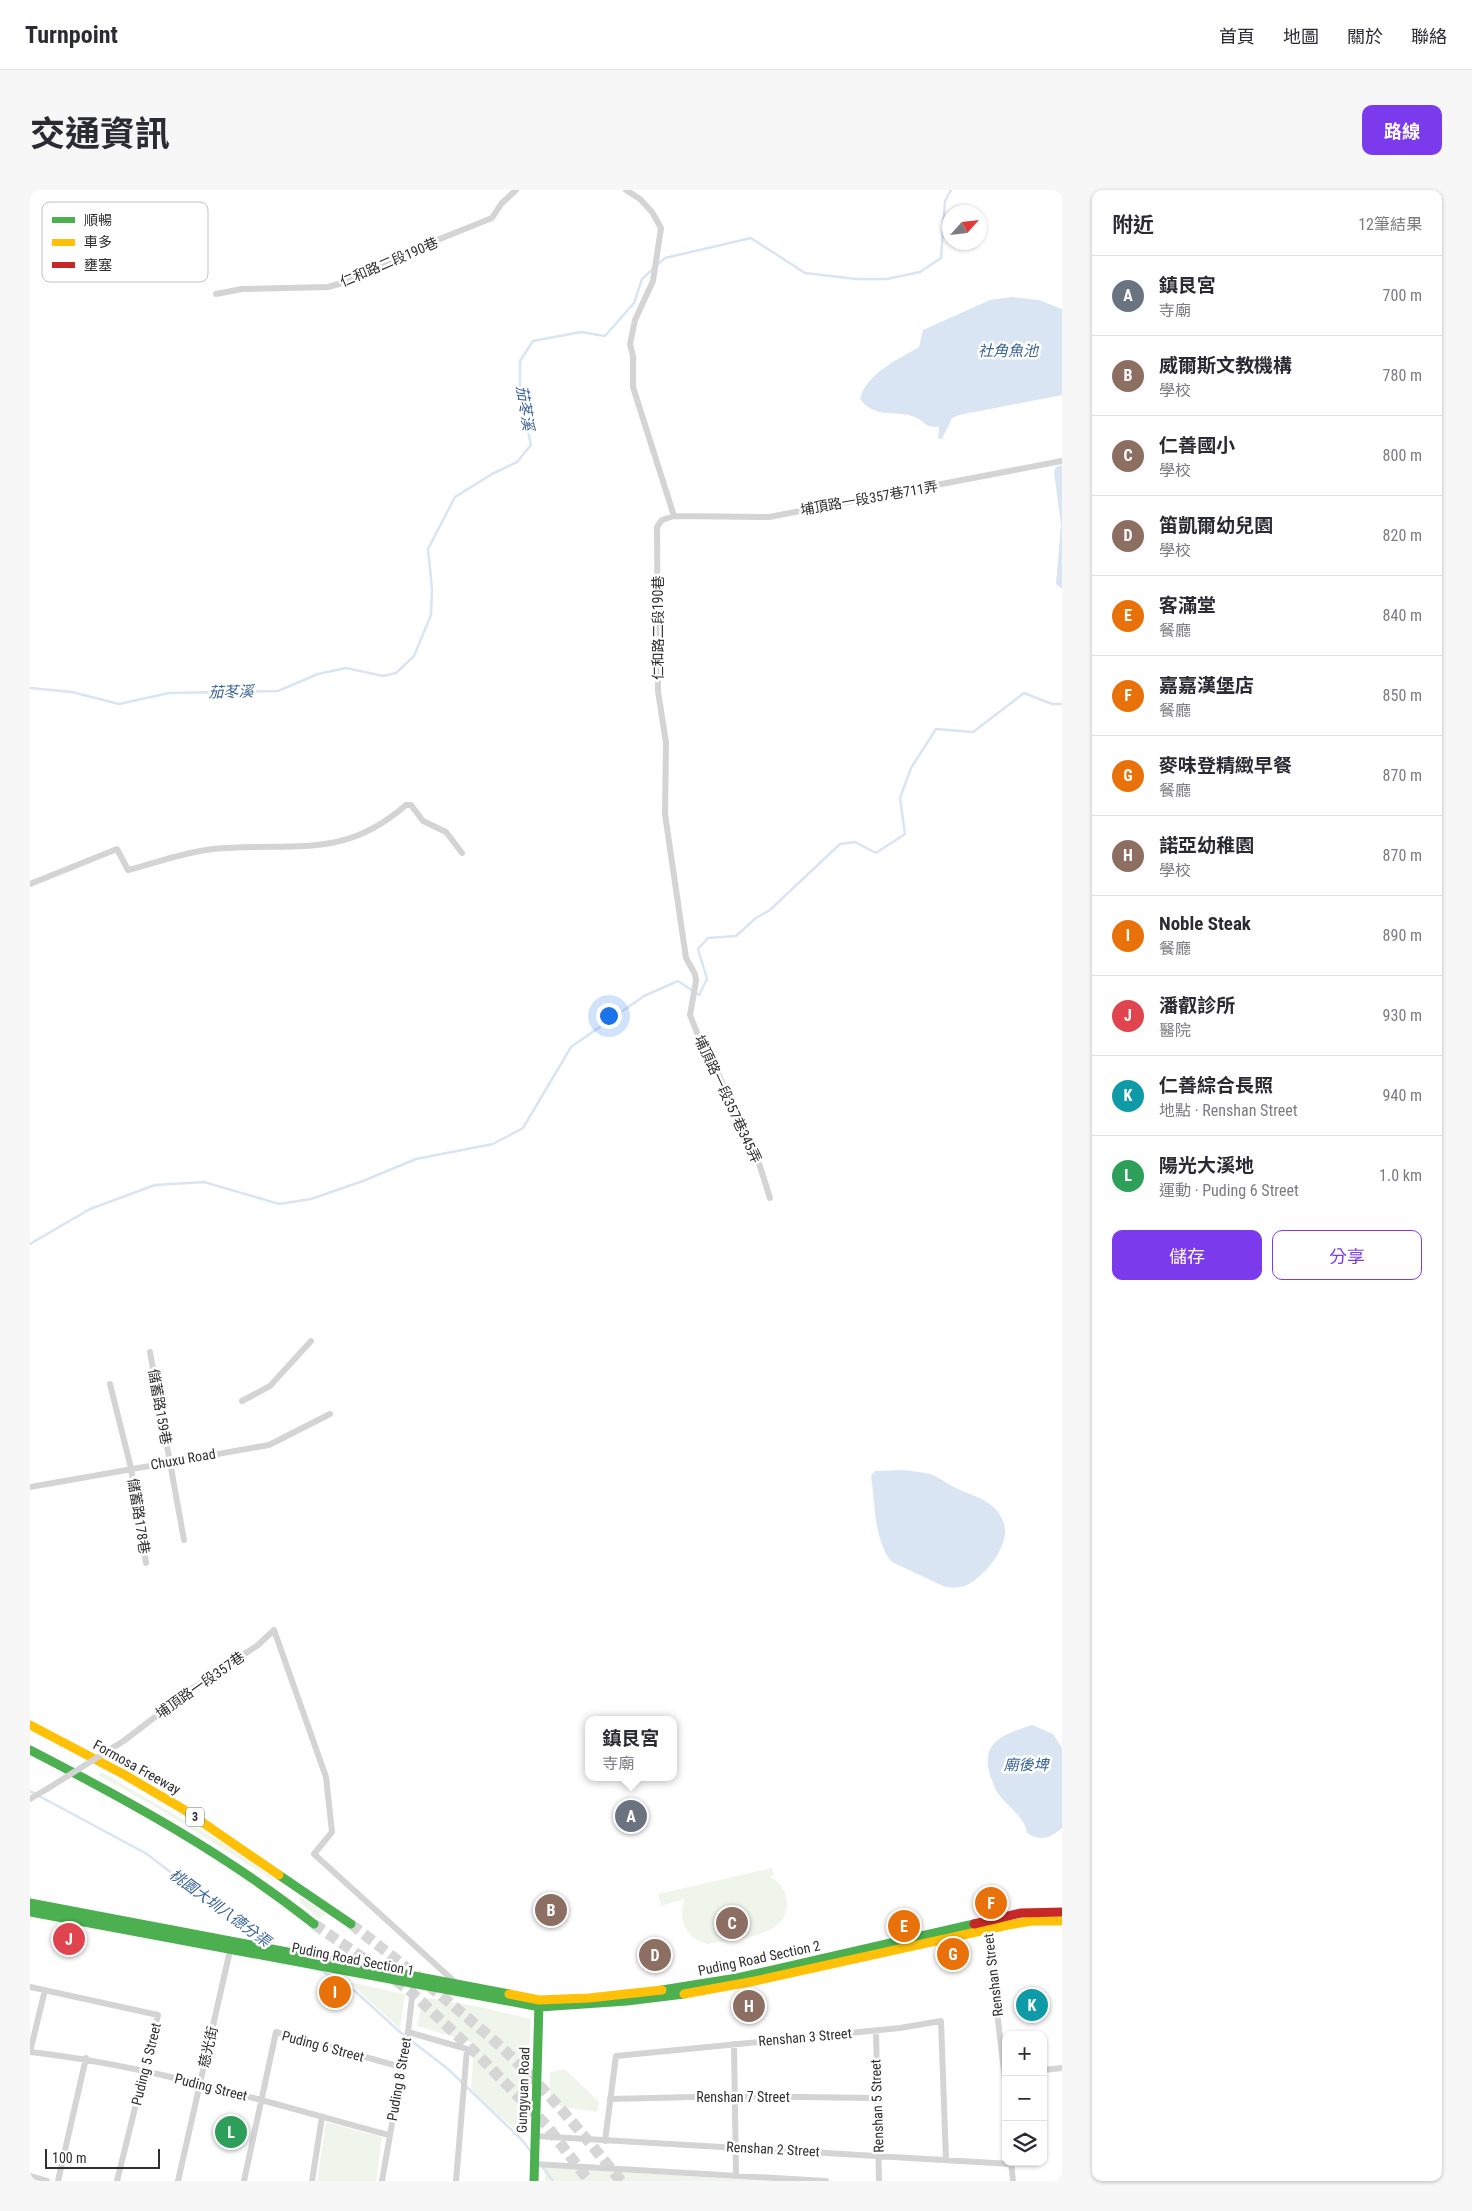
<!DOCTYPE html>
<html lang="zh-TW">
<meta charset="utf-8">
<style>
body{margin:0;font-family:"Roboto Condensed","Noto Sans TC",sans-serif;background:#f7f7f7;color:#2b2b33}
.controls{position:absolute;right:15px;bottom:15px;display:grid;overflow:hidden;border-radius:10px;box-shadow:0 1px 4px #0004}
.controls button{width:45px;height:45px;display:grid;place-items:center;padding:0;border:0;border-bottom:1px solid #e1e1e2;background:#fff;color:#2b2b33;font:25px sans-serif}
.compass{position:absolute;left:912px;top:15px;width:45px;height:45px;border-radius:50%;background:#fff;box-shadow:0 1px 4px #0004;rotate:63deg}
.scale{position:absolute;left:15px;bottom:12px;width:115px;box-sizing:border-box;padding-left:5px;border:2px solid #303030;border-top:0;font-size:14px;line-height:18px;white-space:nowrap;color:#303030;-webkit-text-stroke:4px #fff;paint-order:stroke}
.you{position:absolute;left:578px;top:825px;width:18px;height:18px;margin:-12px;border:4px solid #fff;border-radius:50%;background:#1a73e8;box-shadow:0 0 0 8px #1a73e833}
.badge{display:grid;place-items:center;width:32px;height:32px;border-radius:50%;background:#7c3aed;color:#fff;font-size:16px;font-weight:700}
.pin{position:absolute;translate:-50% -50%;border:2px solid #fff;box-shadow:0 1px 5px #0006}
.popup{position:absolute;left:555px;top:1526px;width:92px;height:65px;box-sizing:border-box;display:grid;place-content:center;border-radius:10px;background:#fff;filter:drop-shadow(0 1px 4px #0005);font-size:16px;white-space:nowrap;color:#7c7c81}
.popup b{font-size:19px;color:#2b2b33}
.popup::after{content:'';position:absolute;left:50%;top:100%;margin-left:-10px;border:10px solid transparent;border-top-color:#fff}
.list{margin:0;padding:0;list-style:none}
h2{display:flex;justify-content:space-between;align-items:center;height:65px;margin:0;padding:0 20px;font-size:21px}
h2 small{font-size:16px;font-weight:400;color:#7c7c81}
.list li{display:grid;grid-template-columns:32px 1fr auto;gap:15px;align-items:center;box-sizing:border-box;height:80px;padding:0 20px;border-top:1px solid #e1e1e2}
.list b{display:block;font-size:19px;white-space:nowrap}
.list p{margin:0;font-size:16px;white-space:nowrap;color:#7c7c81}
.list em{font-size:16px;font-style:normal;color:#7c7c81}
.actions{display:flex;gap:10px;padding:15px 20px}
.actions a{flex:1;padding:11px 0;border:1px solid #7c3aed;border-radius:10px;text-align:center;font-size:18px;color:#7c3aed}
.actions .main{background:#7c3aed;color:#fff}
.icon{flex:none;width:28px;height:28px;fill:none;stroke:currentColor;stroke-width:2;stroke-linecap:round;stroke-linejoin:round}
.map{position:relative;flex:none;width:1032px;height:1991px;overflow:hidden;border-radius:10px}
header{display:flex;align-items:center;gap:30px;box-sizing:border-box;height:70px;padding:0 25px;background:#fff;border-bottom:1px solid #e1e1e2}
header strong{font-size:24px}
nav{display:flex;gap:28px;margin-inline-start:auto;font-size:18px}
.intro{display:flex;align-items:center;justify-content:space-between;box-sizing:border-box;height:120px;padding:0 30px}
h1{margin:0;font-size:35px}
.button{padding:12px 22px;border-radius:10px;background:#7c3aed;color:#fff;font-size:18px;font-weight:700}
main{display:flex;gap:30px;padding:0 30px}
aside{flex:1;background:#fff;border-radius:10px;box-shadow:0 1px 4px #0004}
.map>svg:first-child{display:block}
.green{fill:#f0f5ec}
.water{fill:#d9e5f3}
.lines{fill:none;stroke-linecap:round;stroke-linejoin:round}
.stream{stroke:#d9e5f3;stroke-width:2.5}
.highway-tunnel{stroke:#d6d6d6;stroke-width:11;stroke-dasharray:11 5.5;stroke-linecap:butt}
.street{stroke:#d4d4d4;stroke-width:6}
.fast{stroke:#4caf50;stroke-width:9}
.slow{stroke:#ffc107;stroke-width:9}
.jam{stroke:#c62828;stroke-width:9}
.street-bridge{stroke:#d4d4d4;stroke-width:6}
.labels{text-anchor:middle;stroke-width:5;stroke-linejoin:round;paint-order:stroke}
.shield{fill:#fff;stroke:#6e6e6e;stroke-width:1}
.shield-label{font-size:12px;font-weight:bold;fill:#303030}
.street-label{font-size:14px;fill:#303030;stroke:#fff}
.water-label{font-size:15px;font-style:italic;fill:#3a6396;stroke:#fff}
.key{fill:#fff;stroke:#c1c1c1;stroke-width:1}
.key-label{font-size:14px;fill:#303030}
</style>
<header>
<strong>Turnpoint</strong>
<nav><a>首頁</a><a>地圖</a><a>關於</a><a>聯絡</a></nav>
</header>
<div class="intro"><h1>交通資訊</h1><a class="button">路線</a></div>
<main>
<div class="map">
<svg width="1032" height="1991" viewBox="0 0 1032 1991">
<rect width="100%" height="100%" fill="#fff"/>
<!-- green -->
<path class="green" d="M72,1582L215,1666L251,1695L131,1620L68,1585Z
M742,1678L744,1685L740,1687C750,1691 756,1700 757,1711C760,1748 704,1749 678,1754C656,1750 648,1729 654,1709L631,1716L628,1704Z
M270,1707L296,1724L290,1729L270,1713Z
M319,1792L375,1804L370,1839Z
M393,1807L451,1817L501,1829L494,1947L441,1902L444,1853L387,1836Z
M535,1879L569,1912L567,1922L520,1915V1882Z
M296,1932L352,1947L346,1991H287Z
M515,1977L735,1991H515Z"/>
<!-- water -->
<path class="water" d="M982,107L1009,110L1032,119V205L929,225L922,228L912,249H908L909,237C892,237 897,232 885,227C864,219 846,230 830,209C837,183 867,170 889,157L893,140L960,110Z
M1032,275V399L1026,394L1031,335L1024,282L1026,277Z
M873,1280C882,1281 891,1282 900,1284C908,1287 913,1291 920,1295C939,1306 964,1308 973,1331C982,1351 959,1381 942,1392C934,1398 922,1399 913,1396L862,1372C844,1352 845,1312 841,1286L845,1281Z
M1002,1535L1023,1544L1032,1558V1638C1020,1648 1011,1652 997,1643C995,1628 979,1617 970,1606C965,1601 963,1592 960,1585C950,1551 975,1544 1002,1535Z"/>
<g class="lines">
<!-- stream -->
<path class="stream" d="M628,74L635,68L721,48L775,83L826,89H857L890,82L911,68L915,11L921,0
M0,498L42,502L89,514L139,503L248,501L288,484L316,478L353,486L366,483L384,466L401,425L402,399L398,359L425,307L462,284L487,272L501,255L490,205V171L503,151L551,142L575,146L604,113L612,89L624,78
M0,1054L60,1019L125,995L174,992L249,1014L281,1009L333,991L386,969L463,954L493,938L541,857L614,806L648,791L669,805L677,789L668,759L678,748L706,746L726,728L740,720L810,654L825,652L846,663L875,644L870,608L881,578L906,539L943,542L994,503L1022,514H1032
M0,1601L117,1664L228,1750L237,1755
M287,1779L316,1793L370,1842L418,1879L492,1950L502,1963
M511,1975L523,1991"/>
<!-- highway-tunnel -->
<path class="highway-tunnel" d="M284,1734L379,1800L452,1869L517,1936L559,1991
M321,1734C371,1773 422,1813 470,1856C514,1897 553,1944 591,1991"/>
<!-- street -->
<path class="street" d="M596,0L610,9L622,22L631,38L623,91L605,130L600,154L603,166V197L644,326
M186,104L212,99L298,97L319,91L375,63L462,28L471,14L486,0
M0,694L87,659L98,680C125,673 155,662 183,659C260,651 311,672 376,615H381L393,631L416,642L432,663
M740,1008L727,967L684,875L670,850L660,825L666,791L665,784L656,768L635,624L636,553L628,501L627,337L632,330L644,326L739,327L1032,271
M120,1162L154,1350
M80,1194L101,1278L116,1373
M212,1211L240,1196L281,1151
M0,1297L239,1255L300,1224
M95,1550L160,1500L228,1455L244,1440L296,1587L302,1642L284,1664L426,1793
M0,1609L17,1599
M957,1738L976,1898
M0,1797L128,1825L87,1991
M846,1840L849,1991
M378,1842L437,1859L426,1991
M704,1854L706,1985
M0,1862C123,1876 240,1913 359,1945
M0,1862L15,1800
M1013,1880L1032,1878
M580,1909L705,1906L846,1908
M505,1946L981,1974
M575,1951L586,1866L870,1838L911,1831L916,1970
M981,1972L983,1991
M504,1974L796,1991
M0,1986L17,1991
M28,1991L56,1868
M148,1991L201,1756
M214,1991L246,1842L371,1877
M282,1991L292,1927
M352,1991L378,1842L384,1790"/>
<!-- fast -->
<path class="fast" d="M0,1560C99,1611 196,1664 284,1734
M249,1685L321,1734
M0,1713L479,1804
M0,1722L510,1817L597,1811L654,1804
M632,1800L707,1788L944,1734
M504,1991L509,1813"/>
<!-- slow -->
<path class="slow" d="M0,1535L95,1585L153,1619L249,1685
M479,1804L509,1810L559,1808L632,1800
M654,1804L725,1791L978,1735L1002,1731H1032"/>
<!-- jam -->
<path class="jam" d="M944,1734L991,1723L1032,1722"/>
<!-- street-bridge -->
<path class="street-bridge" d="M17,1599L95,1550"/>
</g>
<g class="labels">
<!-- shield labels -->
<rect class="shield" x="156" y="1617.5" width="18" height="19" rx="4"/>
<g class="shield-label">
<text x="165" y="1631">3</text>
</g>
<!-- street labels -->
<g class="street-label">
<text transform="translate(359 72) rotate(-23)" y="5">仁和路二段190巷</text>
<text transform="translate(839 308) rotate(-10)" y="5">埔頂路一段357巷711弄</text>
<text transform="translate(628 438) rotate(-90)" y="5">仁和路二段190巷</text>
<text transform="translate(698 909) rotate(65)" y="5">埔頂路一段357巷345弄</text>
<text transform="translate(130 1217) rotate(80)" y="5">儲蓄路159巷</text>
<text transform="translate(153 1269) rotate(-10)" y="5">Chuxu Road</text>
<text transform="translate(109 1326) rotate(81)" y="5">儲蓄路178巷</text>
<text transform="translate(170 1495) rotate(-35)" y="5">埔頂路一段357巷</text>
<text transform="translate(107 1577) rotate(29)" y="5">Formosa Freeway</text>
<text transform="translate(729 1768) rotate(-12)" y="5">Puding Road Section 2</text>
<text transform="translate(323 1769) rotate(11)" y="5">Puding Road Section 1</text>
<text transform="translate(963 1785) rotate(-97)" y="5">Renshan Street</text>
<text transform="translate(775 1847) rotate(-5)" y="5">Renshan 3 Street</text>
<text transform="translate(293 1856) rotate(15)" y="5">Puding 6 Street</text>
<text transform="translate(178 1857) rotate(-77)" y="5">慈光街</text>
<text transform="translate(116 1874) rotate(-76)" y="5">Puding 5 Street</text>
<text transform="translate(369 1889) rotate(-80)" y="5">Puding 8 Street</text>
<text transform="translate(181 1897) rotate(14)" y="5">Puding Street</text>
<text transform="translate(493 1900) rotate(-88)" y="5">Gungyuan Road</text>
<text x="713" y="1912">Renshan 7 Street</text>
<text transform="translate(847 1916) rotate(-92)" y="5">Renshan 5 Street</text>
<text transform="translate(743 1959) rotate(3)" y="5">Renshan 2 Street</text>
</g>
<!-- water labels -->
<g class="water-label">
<text x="978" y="166">社角魚池</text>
<text transform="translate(495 218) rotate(81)" y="5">茄苳溪</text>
<text transform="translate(201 502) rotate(-1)" y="5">茄苳溪</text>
<text x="996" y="1580">廟後埤</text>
<text transform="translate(190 1718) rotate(36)" y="5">桃園大圳八德分渠</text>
</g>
</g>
<!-- legend -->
<rect x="12" y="12" width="166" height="80" rx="8" class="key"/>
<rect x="22" y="27" width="23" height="6" fill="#4caf50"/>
<rect x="22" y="49" width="23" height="7" fill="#ffc107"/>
<rect x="22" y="72" width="23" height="6" fill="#c62828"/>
<g class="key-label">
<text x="54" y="35">順暢</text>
<text x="54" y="57">車多</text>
<text x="54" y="80">壅塞</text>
</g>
</svg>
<div class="controls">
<button>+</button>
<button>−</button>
<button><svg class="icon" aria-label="layers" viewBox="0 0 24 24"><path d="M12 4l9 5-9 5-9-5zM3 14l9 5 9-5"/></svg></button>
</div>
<svg class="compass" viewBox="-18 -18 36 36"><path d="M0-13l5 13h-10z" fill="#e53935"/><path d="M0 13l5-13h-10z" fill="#7c7c81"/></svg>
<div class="scale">100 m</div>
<div class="you"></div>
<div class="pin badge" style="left:601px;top:1626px;background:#6b7280">A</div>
<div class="popup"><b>鎮艮宮</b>寺廟</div>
<div class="pin badge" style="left:521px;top:1720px;background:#8d6e63">B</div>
<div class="pin badge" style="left:702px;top:1733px;background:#8d6e63">C</div>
<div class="pin badge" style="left:625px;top:1765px;background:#8d6e63">D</div>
<div class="pin badge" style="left:874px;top:1736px;background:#e8710a">E</div>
<div class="pin badge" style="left:961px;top:1713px;background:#e8710a">F</div>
<div class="pin badge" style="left:923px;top:1764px;background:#e8710a">G</div>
<div class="pin badge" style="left:719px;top:1816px;background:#8d6e63">H</div>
<div class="pin badge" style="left:305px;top:1802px;background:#e8710a">I</div>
<div class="pin badge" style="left:39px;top:1749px;background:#e0444e">J</div>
<div class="pin badge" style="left:1002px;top:1815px;background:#0f9aa8">K</div>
<div class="pin badge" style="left:201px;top:1942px;background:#2e9e5b">L</div>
</div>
<aside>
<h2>附近<small>12筆結果</small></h2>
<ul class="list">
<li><span class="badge" style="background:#6b7280">A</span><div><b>鎮艮宮</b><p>寺廟</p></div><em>700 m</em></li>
<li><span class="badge" style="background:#8d6e63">B</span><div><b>威爾斯文教機構</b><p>學校</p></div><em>780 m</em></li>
<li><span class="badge" style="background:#8d6e63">C</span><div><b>仁善國小</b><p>學校</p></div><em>800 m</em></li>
<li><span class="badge" style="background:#8d6e63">D</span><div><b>笛凱爾幼兒園</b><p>學校</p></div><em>820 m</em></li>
<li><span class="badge" style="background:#e8710a">E</span><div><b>客滿堂</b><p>餐廳</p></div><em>840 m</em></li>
<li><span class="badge" style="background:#e8710a">F</span><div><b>嘉嘉漢堡店</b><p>餐廳</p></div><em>850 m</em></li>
<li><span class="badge" style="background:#e8710a">G</span><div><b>麥味登精緻早餐</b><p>餐廳</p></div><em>870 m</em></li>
<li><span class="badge" style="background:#8d6e63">H</span><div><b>諾亞幼稚園</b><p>學校</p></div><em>870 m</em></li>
<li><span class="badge" style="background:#e8710a">I</span><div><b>Noble Steak</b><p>餐廳</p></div><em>890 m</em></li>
<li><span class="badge" style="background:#e0444e">J</span><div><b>潘叡診所</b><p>醫院</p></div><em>930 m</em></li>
<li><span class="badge" style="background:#0f9aa8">K</span><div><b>仁善綜合長照</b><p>地點 · Renshan Street</p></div><em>940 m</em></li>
<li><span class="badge" style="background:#2e9e5b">L</span><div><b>陽光大溪地</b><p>運動 · Puding 6 Street</p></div><em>1.0 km</em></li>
</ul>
<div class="actions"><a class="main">儲存</a><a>分享</a></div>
</aside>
</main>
